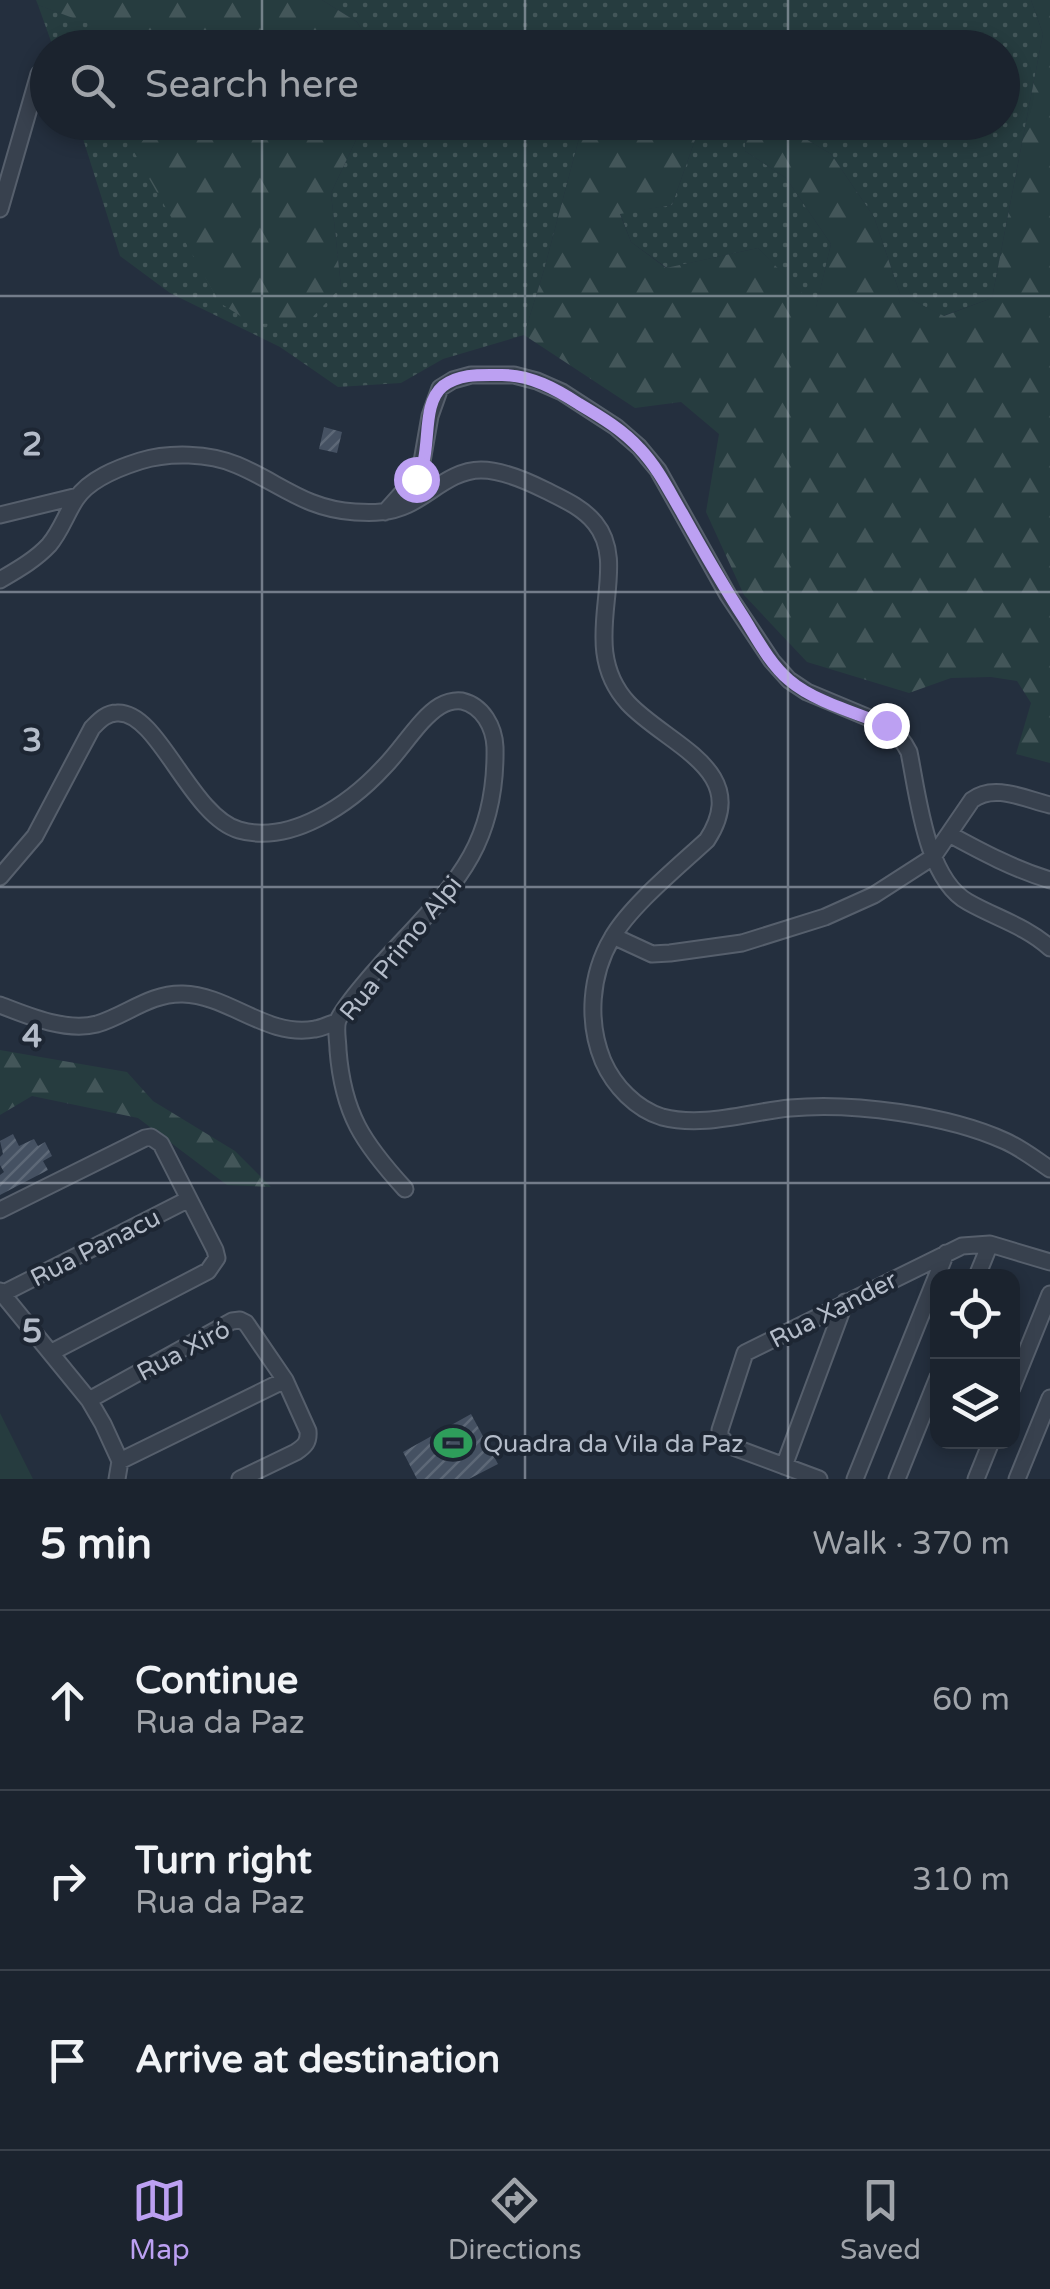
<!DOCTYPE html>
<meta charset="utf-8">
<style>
body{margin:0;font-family:"Varela Round",sans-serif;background:#282f3a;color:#f1f3f6}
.controls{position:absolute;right:30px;bottom:30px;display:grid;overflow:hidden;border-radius:20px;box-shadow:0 5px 15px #0003}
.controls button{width:90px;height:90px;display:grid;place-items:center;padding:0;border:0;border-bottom:2px solid #39404a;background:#1b232e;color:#f1f3f6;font:50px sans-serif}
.stop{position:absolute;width:30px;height:30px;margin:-22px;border:8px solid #bca0f2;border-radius:50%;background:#fff}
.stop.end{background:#bca0f2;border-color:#fff;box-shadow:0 2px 10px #0008}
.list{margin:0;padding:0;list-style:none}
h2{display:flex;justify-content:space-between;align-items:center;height:130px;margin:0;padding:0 40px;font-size:42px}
h2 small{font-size:32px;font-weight:400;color:#a0a4aa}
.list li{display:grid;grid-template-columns:65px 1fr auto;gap:30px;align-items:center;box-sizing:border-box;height:180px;padding:0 40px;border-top:2px solid #39404a}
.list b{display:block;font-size:38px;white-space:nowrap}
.list p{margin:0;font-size:32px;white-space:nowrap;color:#a0a4aa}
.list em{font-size:32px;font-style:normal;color:#a0a4aa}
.icon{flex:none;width:55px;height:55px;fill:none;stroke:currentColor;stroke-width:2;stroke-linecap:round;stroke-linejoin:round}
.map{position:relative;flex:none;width:1050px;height:1479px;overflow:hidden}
.search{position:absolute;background:#1b232e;box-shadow:0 5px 15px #0003;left:30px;right:30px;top:30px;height:110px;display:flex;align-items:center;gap:25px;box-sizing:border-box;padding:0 35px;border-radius:55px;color:#a0a4aa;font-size:38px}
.sheet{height:670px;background:#1b232e}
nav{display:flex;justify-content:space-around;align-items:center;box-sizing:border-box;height:140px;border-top:2px solid #39404a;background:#1b232e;font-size:28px;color:#a0a4aa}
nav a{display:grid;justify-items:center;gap:5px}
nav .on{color:#bca0f2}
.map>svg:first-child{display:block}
.grass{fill:url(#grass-dots)}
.forest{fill:url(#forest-firs)}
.pitch{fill:#263c3f}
.building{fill:url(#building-hatch)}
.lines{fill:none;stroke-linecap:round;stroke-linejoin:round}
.minor-casing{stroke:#565f6c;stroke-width:19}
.minor{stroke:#38414e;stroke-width:15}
.route{stroke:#bca0f2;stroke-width:12}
.grid{fill:none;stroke:#b4bcc9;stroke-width:2.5;stroke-opacity:0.55}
.labels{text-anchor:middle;stroke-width:8;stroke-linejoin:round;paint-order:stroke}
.street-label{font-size:25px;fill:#b4bcc9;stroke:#1d2633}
.poi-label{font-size:25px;fill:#b4bcc9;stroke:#1d2633;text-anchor:start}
.grid-label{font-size:32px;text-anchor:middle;font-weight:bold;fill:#b4bcc9;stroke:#1d2633;stroke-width:8;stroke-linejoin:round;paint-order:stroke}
</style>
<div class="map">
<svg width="1050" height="1479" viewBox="0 0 1050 1479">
<defs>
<pattern id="grass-dots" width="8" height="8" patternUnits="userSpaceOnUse" patternTransform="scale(2.5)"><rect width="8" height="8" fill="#263c3f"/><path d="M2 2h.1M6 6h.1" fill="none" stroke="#435659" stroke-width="1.8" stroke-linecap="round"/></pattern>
<pattern id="forest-firs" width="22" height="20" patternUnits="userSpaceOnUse" patternTransform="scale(2.5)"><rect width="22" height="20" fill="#263c3f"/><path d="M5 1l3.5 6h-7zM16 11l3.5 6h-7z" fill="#435659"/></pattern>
<pattern id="building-hatch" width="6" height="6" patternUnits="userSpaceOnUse" patternTransform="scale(2.5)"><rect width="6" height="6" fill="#455162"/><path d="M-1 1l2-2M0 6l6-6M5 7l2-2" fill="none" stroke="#5d6877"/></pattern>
</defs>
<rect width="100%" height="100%" fill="#242f3e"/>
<!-- grass -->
<path class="grass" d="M322,0H1031L1043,34L992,298L943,316L900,294L874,217L831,154L779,123L1002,122V48L373,47L357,22Z
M38,5L149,45L151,47H53Z
M78,123H156L135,152L341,287L331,193L364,123H599L581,131L544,270L524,335L443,359L401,383L338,387L280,347L170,293L120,256Z
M701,123H746L745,151L786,178L831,244L816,308L758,248L667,268L631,242L620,213L672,205Z"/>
<!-- forest -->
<path class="forest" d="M36,0H322L357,22L373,47H151L38,5Z
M1031,0H1050V763L1016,754L1031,703L1017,681L991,677L951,678L909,693L807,662L744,595L706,512L719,434L681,402L635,408L524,335L544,270L581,131L599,123H701L672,205L620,214L631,242L666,268L758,248L816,307L831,244L786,178L745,151L746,123H779L831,154L874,217L900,294L944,316L992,298L1043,34Z
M156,123H364L331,193L341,287L307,323L253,324L220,303L134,152Z
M0,1050L127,1072L153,1101L235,1151L271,1187L227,1185L138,1118L32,1096L0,1115Z"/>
<!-- pitch -->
<path class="pitch" d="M0,1413L33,1479H0Z"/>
<!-- building -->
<path class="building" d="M324,427L342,432L337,453L319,449Z
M13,1134L19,1146L34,1139L38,1146L45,1142L52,1156L43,1161L48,1170L0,1195V1175L4,1172L0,1165V1157L3,1154L0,1141Z
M471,1414L498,1464L469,1479H417L403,1452Z"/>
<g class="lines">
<!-- minor casing -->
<g class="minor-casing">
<path id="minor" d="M0,209L39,74
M385,512L420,473L430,416L440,388L453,380L471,375H514L537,381L562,392L616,427L639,447L658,470L728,595L772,661L789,680L807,692L886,725C897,733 903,740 909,752C918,796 926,879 968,902C996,918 1026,926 1050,948
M0,515L78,496
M0,580C17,570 35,560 49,545C61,531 66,514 76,499C89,479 118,468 140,461C169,452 209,453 237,465C280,483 305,509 355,512C373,513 390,513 407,505C431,494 452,470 481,470C502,470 527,481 545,490C563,499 582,507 595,523C633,569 574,644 628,703C667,745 753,770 707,840C679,866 630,906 612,938C590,975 587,1022 603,1061C614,1086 636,1109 662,1117C704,1128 748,1112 790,1108C852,1102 948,1115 1005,1141C1021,1148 1035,1159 1050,1169
M949,834C982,852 1014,869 1050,880
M0,877L35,836L92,728C99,721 106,713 117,713C158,710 190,816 239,830C291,845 350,804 384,767C402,749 420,718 440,706C447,702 454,700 462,701C483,706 494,727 495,747C497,851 450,889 385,960C373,973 345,1005 338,1020C335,1028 338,1041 338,1050C343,1114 363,1143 405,1189
M613,936L652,954L670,953L742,943L825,917L874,895L933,857L972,800C994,783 1025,799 1050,805
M0,1005C28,1016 66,1032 97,1024C127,1015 150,993 183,994C229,995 267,1038 315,1029C322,1028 329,1024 337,1022
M0,1210L145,1138L151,1137L161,1144L215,1250L217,1258L208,1271L52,1352
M977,1276L990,1244
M0,1291L89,1400L103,1424L120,1461L117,1479
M0,1295L189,1199
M1012,1388L1050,1294
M89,1400L232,1321L240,1320L246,1323L285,1380L308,1431C309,1442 305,1446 296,1452L240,1479
M120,1461L285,1380
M784,1466L845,1302
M819,1479L728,1445L720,1436V1430L745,1353L962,1246L990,1244L1050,1262
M855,1479L946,1253
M897,1479L938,1377
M976,1479L991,1442
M1017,1479L1050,1398"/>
</g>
<!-- minor -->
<use href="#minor" class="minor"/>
</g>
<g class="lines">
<!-- route -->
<path class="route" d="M416,479C434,455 419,406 443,386C460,373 482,375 502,375C531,375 556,389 579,404C601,417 623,430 640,449C658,468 669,491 682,513C702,549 722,584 744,618C757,639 770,664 789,680C813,701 856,713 886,725"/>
</g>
<!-- grid -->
<path class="grid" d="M262,0V48M525,0V48M788,0V48M262,122V1479M525,122V1479M788,122V1479M0,296H1050M0,592H1050M0,887H1050M0,1183H1050"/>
<!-- icons -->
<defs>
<g id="stadium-bare" transform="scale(3)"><path d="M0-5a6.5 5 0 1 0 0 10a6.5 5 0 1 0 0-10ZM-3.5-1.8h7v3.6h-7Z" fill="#2e9e5b" stroke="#1d2633" stroke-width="2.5" paint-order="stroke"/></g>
</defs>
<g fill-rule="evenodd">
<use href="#stadium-bare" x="453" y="1443"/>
</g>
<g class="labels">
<!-- street labels -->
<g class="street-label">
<text transform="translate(400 948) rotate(-51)" y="9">Rua Primo Alpi</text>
<text transform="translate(95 1247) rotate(-27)" y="9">Rua Panacu</text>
<text transform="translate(833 1309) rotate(-27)" y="9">Rua Xander</text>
<text transform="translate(183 1350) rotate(-28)" y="9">Rua Xiró</text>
</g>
<!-- poi labels -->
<g class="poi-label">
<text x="483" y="1452">Quadra da Vila da Paz</text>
</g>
</g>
<g class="grid-label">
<text x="32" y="455">2</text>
<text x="32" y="751">3</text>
<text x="32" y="1047">4</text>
<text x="32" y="1342">5</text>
</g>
</svg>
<div class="controls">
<button><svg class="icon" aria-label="locate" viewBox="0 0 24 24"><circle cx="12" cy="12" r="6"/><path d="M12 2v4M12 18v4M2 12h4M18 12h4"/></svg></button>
<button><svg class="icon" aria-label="layers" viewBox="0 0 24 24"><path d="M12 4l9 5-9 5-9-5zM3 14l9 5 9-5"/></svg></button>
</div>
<div class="stop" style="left:416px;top:479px"></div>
<div class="stop end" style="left:886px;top:725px"></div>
<div class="search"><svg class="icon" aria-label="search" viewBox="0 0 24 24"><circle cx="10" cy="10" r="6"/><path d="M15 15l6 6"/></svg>Search here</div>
</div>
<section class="sheet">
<h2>5 min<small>Walk · 370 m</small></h2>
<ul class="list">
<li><svg class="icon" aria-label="ahead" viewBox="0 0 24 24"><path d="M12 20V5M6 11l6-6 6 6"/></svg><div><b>Continue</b><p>Rua da Paz</p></div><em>60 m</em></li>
<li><svg class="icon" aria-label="right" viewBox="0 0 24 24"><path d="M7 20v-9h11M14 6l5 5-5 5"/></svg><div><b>Turn right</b><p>Rua da Paz</p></div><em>310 m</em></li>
<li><svg class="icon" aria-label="arrive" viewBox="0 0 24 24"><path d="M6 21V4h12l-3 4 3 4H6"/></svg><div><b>Arrive at destination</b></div></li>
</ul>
</section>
<nav>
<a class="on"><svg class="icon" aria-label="map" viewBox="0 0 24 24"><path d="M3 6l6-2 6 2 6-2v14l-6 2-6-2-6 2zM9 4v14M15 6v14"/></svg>Map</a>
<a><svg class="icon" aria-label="directions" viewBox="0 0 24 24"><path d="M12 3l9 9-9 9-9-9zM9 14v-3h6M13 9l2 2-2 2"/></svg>Directions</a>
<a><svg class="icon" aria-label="saved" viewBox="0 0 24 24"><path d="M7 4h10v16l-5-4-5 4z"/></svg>Saved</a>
</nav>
